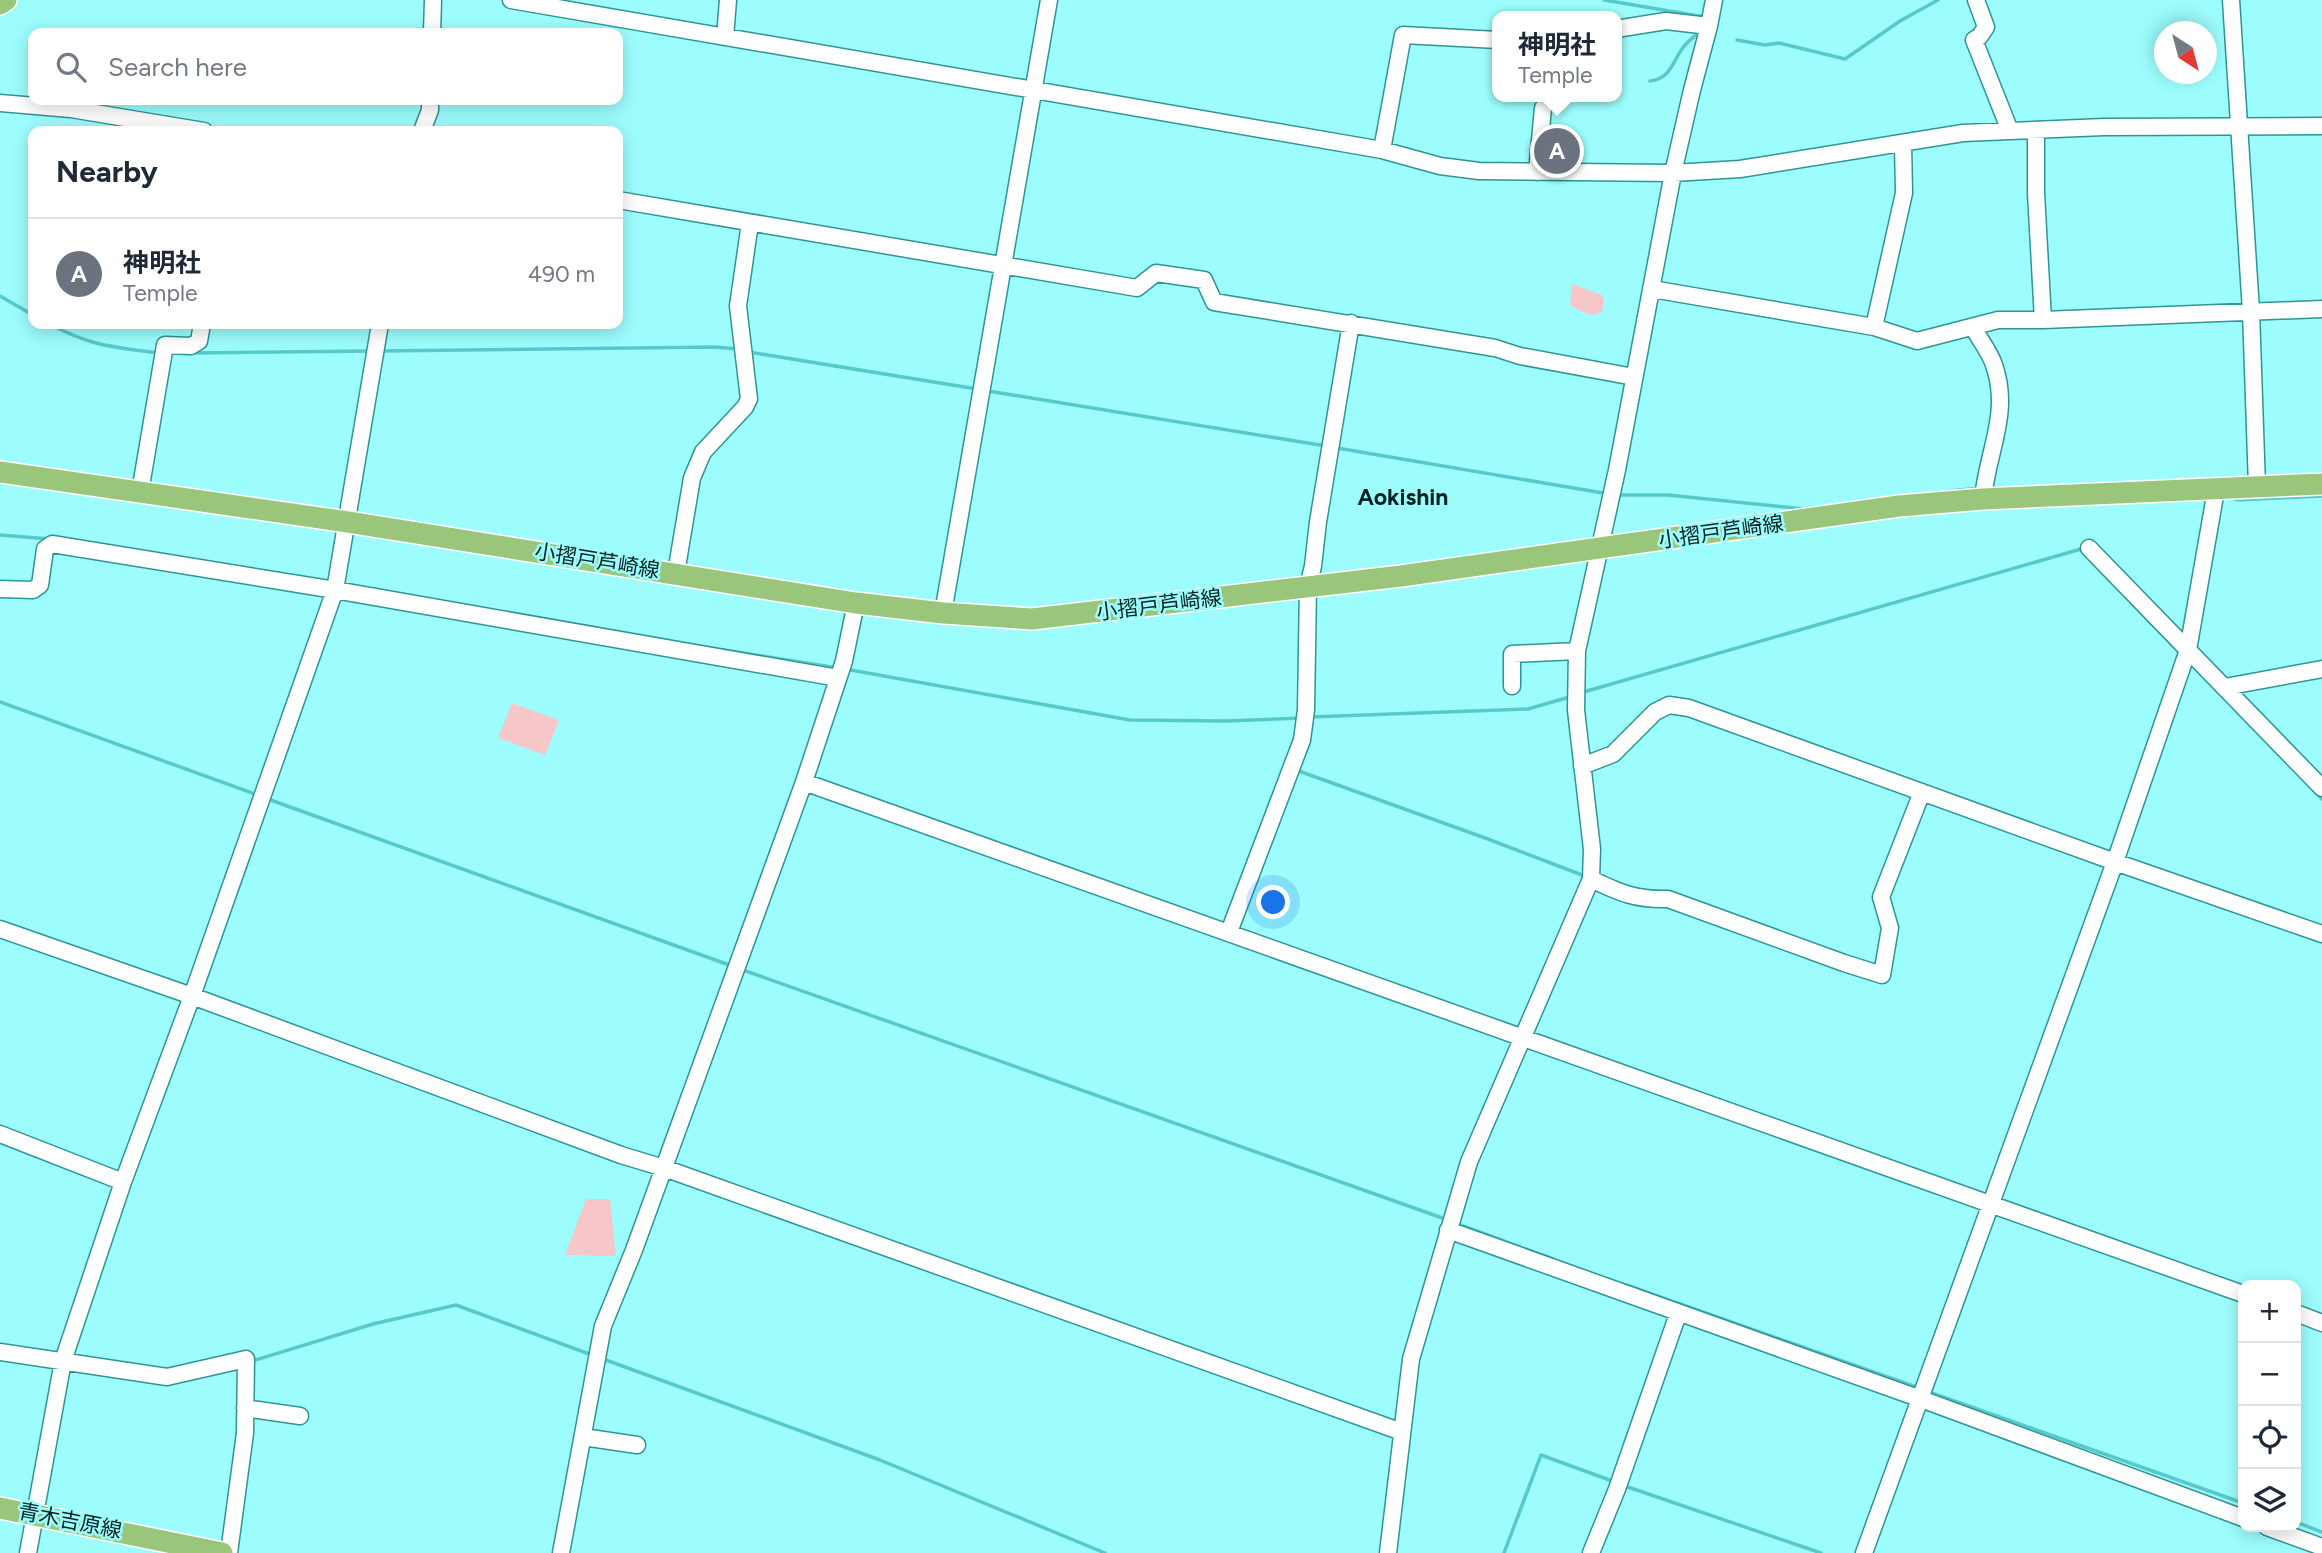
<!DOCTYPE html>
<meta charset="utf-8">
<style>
body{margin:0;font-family:Figtree,"Noto Sans JP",sans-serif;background:#f2f2f3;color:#1f2937}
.controls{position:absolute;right:21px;bottom:21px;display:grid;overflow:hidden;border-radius:14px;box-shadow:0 4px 18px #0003}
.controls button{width:63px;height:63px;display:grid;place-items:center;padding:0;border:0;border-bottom:2px solid #e0e1e3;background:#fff;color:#1f2937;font:35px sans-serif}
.compass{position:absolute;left:2154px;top:21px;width:63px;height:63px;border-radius:50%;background:#fff;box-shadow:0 4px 18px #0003;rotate:144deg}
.you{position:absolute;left:1274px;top:903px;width:24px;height:24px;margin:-18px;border:5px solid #fff;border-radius:50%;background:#1a73e8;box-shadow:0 0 0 10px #1a73e833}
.badge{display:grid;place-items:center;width:46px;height:46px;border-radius:50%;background:#b72643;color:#fff;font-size:23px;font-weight:700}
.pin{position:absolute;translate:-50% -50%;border:4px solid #fff;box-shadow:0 2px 7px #0006}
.popup{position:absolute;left:1492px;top:11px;width:130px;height:91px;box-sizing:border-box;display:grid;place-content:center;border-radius:14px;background:#fff;filter:drop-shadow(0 2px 5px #0005);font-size:23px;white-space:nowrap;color:#747a83}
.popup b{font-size:26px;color:#1f2937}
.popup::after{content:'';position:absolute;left:50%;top:100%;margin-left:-14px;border:14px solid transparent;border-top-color:#fff}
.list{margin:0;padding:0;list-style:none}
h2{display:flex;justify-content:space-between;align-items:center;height:91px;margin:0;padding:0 28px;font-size:30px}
h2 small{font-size:23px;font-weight:400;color:#747a83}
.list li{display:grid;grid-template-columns:46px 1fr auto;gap:21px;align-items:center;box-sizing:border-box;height:112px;padding:0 28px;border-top:2px solid #e0e1e3}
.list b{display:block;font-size:26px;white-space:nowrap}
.list p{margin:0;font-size:23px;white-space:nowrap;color:#747a83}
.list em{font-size:23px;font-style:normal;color:#747a83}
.icon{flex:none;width:38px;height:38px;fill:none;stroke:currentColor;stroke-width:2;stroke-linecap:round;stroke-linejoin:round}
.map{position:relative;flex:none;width:2322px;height:1553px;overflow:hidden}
.search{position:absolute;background:#fff;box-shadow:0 4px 18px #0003;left:28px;top:28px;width:595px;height:77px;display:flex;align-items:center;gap:18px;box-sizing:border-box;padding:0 24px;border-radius:14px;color:#747a83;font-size:26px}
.panel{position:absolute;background:#fff;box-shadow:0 4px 18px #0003;left:28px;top:126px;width:595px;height:203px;border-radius:14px}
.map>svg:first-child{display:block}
.green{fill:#f6c6c8}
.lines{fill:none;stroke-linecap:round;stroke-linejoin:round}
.stream{stroke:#58c9ca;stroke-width:3.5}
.minor-casing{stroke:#2e9494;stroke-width:19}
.major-casing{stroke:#fff;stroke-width:24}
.minor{stroke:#fff;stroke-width:16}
.major{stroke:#9ac67c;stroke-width:21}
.labels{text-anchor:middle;stroke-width:5;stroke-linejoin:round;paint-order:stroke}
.street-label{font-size:21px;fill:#012020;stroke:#9dfdfd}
.neighbourhood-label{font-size:23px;font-weight:bold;fill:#012020;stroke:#9dfdfd}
</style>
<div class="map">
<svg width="2322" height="1553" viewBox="0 0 2322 1553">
<rect width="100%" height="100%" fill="#9dfdfd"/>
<!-- green -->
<path class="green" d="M1572,284L1604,296L1602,312L1590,315L1570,305Z
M512,703L559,720L545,755L498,738Z
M586,1199H610L616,1256L565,1255Z"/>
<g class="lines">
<!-- stream -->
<path class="stream" d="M1604,0L1705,17
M1737,40L1765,45L1779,43L1845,59L1900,21L1938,0
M1650,81C1670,79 1672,63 1682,49C1687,42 1693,37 1700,32
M0,296L33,315
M50,324C90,346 113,347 158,353
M379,351L714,347L739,349
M749,352L977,389
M193,353L371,351
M988,391L1326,446
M1337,448L1609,494
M1950,491L1981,488
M1616,495H1668L1804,509
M2230,497L2237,500L2322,496
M0,535L50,539
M2092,562L2182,655
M686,644L838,668
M845,669L1130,720L1226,721L1302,718
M1580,693L2081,549L2083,551
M0,702L258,795
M1310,717L1528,709L1573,696
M1296,770L1488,839L1582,875L1585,879
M2314,791L2322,799
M265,798L732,966
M743,970L1448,1220
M1455,1223L1553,1259
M1626,1285L1919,1388
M603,1359L880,1460L1105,1553
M249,1362L373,1324L456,1305L592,1355
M1926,1391L2243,1503
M1622,1485L1821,1553
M2296,1522L2322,1532
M1504,1553L1541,1455L1615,1482"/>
<!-- minor casing -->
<g class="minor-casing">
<path id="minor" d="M511,0L1382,150L1440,166L1479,171L1673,173L1740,169L1963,133L2104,127L2322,126
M1976,0L1986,27L1980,36L1974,40L2010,131
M2231,0L2251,311L2257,487
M1616,29L1666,21L1709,26
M432,33L433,0
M725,37L728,0
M0,103L71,109L204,131
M422,131L430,110V100
M1903,143L1904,193L1874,327L1917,341L1998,320H2043L2036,193V130
M1382,150L1403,35L1498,40
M1537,172L1543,108
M618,200L1137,288L1156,273L1204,280L1214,302L1495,348L1520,356L1634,377
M1652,289L1874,327
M2043,320L2322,309
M1973,327C1979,339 1990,352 1994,365C2011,413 1987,452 1983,499
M140,492L165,345L191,346L199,341L202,324
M2089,548L2322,788
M676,573L692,478L703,452L745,407L749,399L738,306L750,223
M0,589L33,590L40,585L45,549L52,544L335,590L838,678
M943,613L1049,0
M1512,686V654L1577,651
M2225,687L2322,669
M1582,766L1613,754L1655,712L1669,705L1689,708L2115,862L2322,934
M804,782L2243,1294
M1591,879C1620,893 1636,900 1668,899L1844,963L1882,975L1890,928L1881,897L1922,792
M0,929L192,996L621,1155L664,1168L1402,1432
M1229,932L1302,740L1306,710L1308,587L1313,566L1318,522L1351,323
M0,1134L123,1182
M1448,1230L1921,1399L2243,1518
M2296,1313L2322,1323
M0,1352L167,1377L246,1359L245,1433L229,1553
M245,1408L300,1416
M583,1437L637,1445
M2267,1527L2322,1547
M28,1553L63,1361L123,1182L192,996L335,590L380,324
M561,1553L603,1326L634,1250L804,782L844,661L856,603
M1388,1553L1411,1359L1469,1162L1591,879L1592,849L1576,710L1577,651L1617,470L1673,173L1692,90L1709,26L1714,0
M1591,1553L1617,1489L1678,1314
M1864,1553L2115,862L2188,650L2216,490"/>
</g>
<!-- major casing -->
<g class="major-casing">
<path id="major" d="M0,4L6,0
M0,472L348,522L856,603L943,613L1032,619L1401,576L1899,506L1983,499L2322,484
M0,1508L222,1553"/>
</g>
<!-- minor -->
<use href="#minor" class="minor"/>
<!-- major -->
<use href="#major" class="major"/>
</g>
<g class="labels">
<!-- street labels -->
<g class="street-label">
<text transform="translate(1721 532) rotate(-8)" y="7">小摺戸芦崎線</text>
<text transform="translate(597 561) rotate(9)" y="7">小摺戸芦崎線</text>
<text transform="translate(1159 605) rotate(-7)" y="7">小摺戸芦崎線</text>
<text transform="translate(70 1521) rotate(11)" y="7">青木吉原線</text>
</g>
<!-- neighbourhood labels -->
<g class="neighbourhood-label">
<text x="1403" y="505">Aokishin</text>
</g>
</g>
</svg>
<div class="controls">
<button>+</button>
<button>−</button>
<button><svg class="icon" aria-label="locate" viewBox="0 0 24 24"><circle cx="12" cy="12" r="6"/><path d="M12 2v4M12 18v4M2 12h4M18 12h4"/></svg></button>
<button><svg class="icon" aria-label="layers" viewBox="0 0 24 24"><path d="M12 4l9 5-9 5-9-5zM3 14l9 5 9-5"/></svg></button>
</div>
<svg class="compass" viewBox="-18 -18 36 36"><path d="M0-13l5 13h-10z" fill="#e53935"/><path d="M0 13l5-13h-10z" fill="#747a83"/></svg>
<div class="you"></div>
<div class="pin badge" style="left:1557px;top:151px;background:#6b7280">A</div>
<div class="popup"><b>神明社</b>Temple</div>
<div class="search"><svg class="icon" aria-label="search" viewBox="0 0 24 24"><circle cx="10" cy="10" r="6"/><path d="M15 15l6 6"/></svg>Search here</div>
<section class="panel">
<h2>Nearby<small></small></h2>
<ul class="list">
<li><span class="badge" style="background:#6b7280">A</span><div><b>神明社</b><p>Temple</p></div><em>490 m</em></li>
</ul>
</section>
</div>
